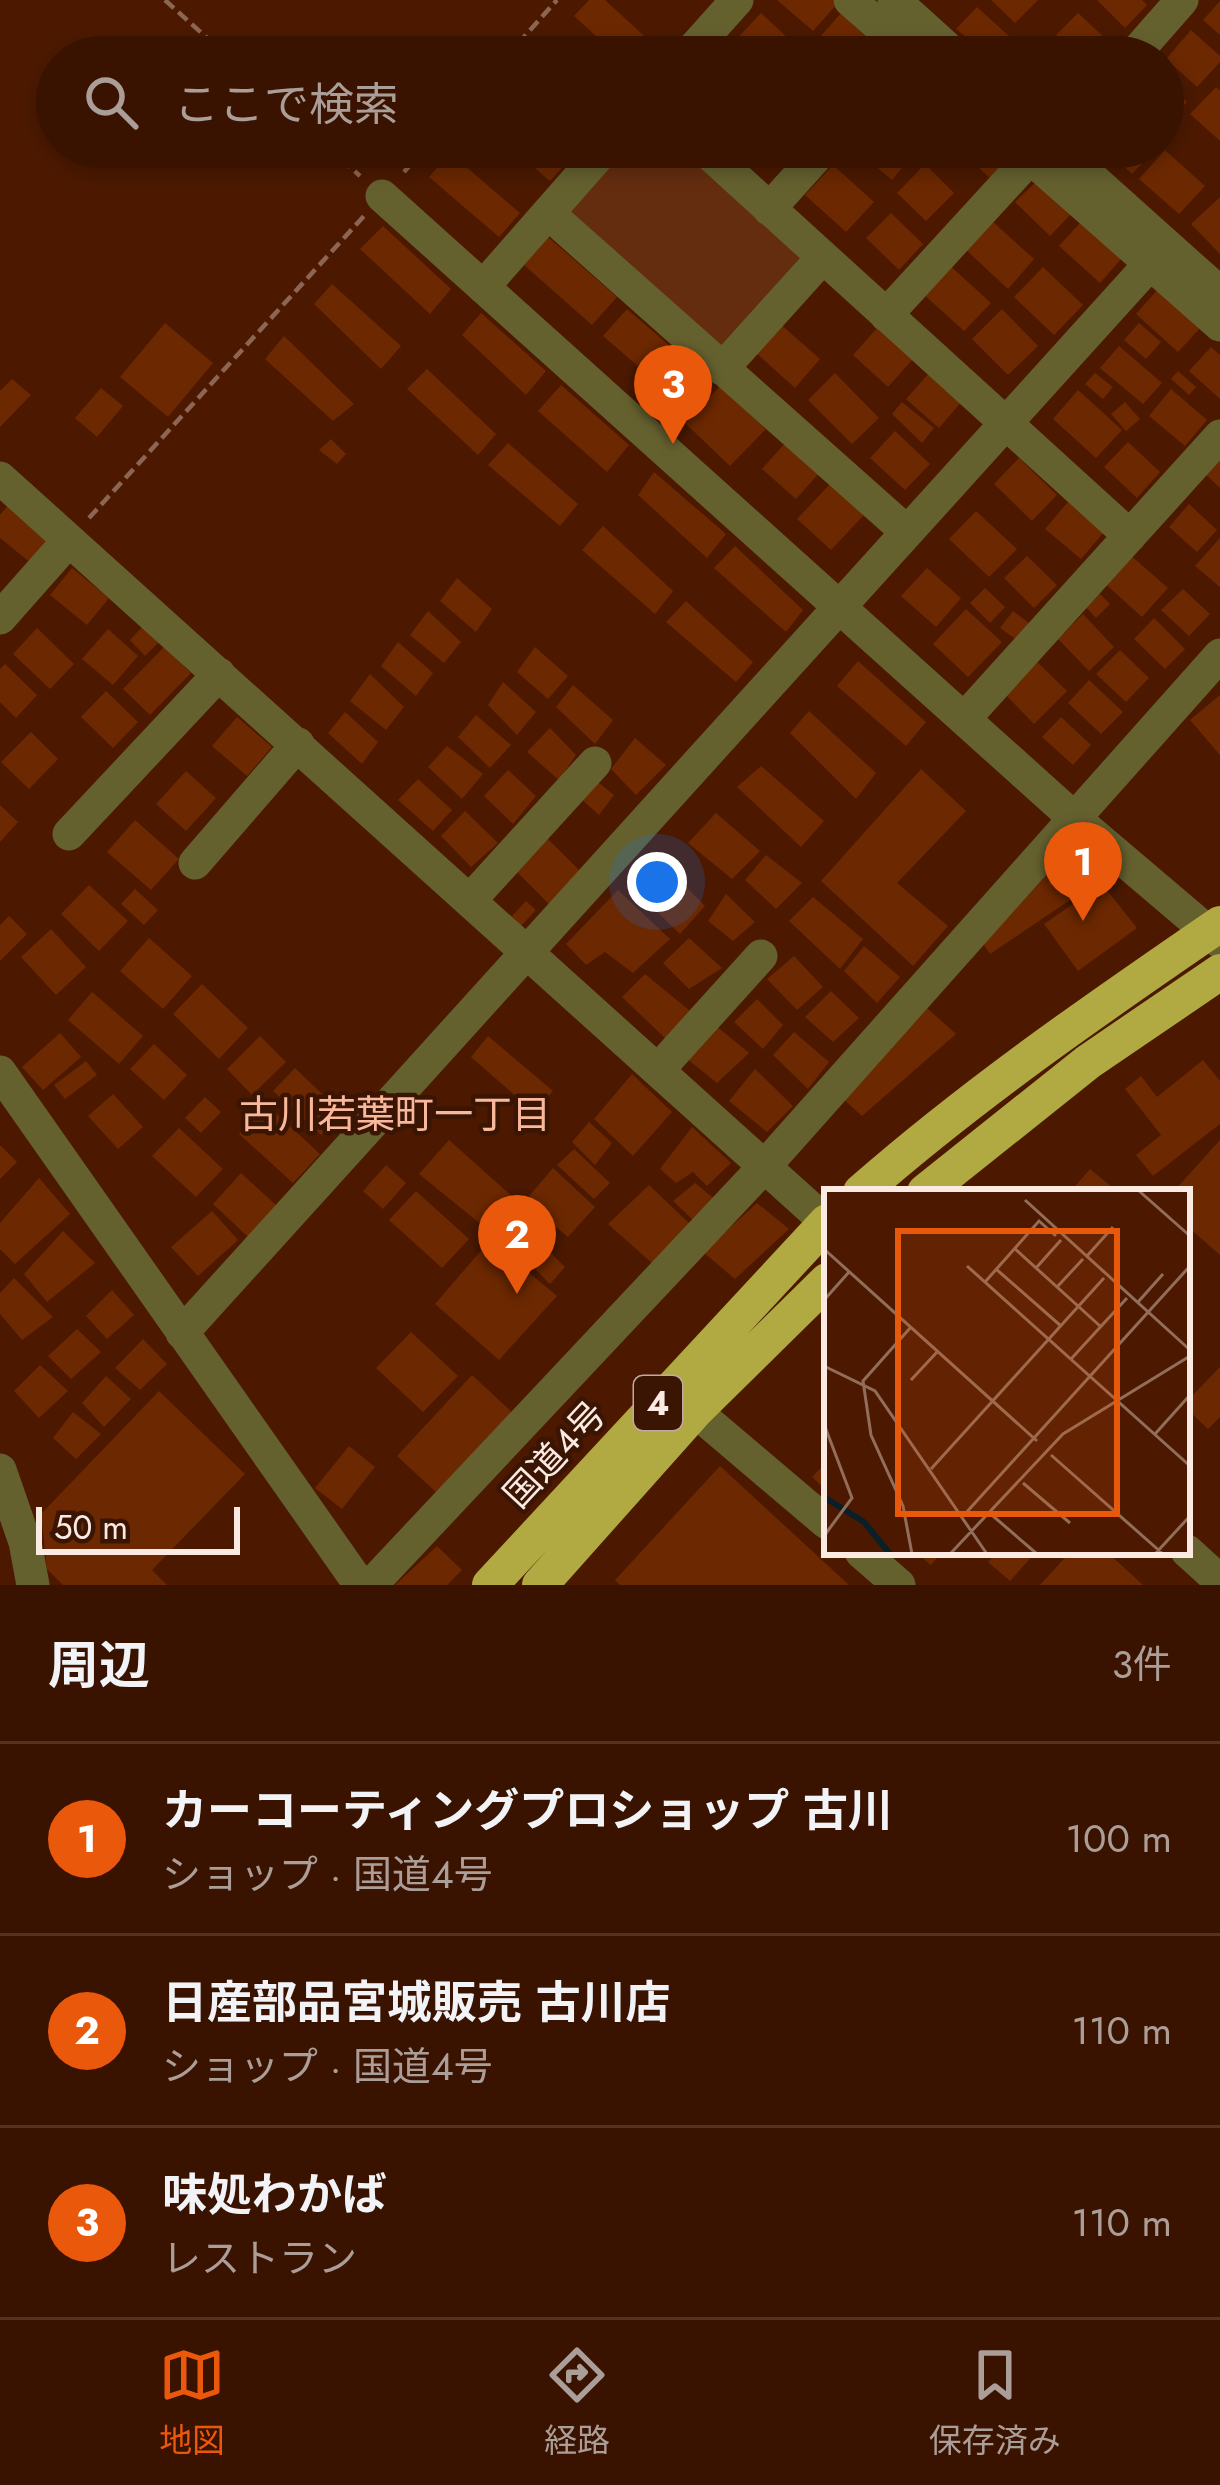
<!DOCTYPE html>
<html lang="ja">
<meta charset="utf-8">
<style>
body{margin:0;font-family:Jost,"Noto Sans JP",sans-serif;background:#401c0a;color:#f1f3f6}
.scale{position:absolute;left:36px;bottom:30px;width:204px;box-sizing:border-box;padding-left:12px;border:6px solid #fbeae2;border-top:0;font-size:33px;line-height:42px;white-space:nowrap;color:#fbeae2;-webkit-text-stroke:9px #3a1504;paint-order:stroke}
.you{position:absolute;left:657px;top:882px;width:42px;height:42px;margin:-30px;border:9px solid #fff;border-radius:50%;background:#1a73e8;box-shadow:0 0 0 18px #1a73e833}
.badge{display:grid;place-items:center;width:78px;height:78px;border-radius:50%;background:#ea580c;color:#fff;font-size:39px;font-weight:700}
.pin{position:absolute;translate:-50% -99px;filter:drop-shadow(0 3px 6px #0008)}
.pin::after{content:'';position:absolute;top:63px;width:42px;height:36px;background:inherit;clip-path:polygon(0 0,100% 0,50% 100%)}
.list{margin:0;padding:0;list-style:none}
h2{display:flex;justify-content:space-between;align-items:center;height:156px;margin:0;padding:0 48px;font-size:51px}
h2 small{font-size:39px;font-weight:400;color:#ab9e99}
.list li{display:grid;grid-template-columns:78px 1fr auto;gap:36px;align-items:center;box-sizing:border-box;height:192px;padding:0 48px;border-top:3px solid #533222}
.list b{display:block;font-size:45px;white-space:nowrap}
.list p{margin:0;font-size:39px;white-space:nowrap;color:#ab9e99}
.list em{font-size:39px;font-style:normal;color:#ab9e99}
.icon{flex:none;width:66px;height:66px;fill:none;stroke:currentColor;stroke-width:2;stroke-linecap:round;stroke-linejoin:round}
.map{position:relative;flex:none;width:1220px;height:1585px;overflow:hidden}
.search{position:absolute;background:#391300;box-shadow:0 6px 18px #0003;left:36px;right:36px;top:36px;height:132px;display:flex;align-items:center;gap:30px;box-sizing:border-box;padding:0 42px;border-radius:66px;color:#ab9e99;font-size:45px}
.sheet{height:732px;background:#391300}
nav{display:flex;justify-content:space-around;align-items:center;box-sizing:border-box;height:168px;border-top:3px solid #533222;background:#391300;font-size:33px;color:#ab9e99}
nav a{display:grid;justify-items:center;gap:6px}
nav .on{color:#ea580c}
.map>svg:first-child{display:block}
.green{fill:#652d10}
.building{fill:#6c2800}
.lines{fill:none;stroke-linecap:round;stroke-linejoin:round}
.path{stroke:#8d6653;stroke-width:4.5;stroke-dasharray:12 6;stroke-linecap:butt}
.minor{stroke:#65612f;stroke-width:33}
.highway{stroke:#b1a941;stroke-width:36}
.labels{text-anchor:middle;stroke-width:9;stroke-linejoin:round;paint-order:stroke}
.shield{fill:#3a1504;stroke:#c1aa9f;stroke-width:3}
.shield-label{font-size:33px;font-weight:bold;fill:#fbeae2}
.street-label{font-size:36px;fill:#fbeae2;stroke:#3a1504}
.neighbourhood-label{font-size:39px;fill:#f9b89b;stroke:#3a1504}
.inset-river{fill:none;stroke:#0a1f27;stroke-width:6}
.inset-road{fill:none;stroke:#926d5a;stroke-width:3}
.view{fill:#e8590c;fill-opacity:0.15;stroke:#e8590c;stroke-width:6}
.inset-edge{fill:none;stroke:#fbeae2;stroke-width:6}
</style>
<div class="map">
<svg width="1220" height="1585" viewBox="0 0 1220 1585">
<rect width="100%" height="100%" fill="#4c1900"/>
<!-- green -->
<path class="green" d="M622,147H680L804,253L720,349L564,210Z"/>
<!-- building -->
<path class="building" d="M589,0H605L664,54L619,57L574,16Z
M777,0H833L837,4L813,31Z
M991,0H1038L1015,23Z
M1097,0H1142L1147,5L1125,28Z
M1220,1V35L1203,20Z
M977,7L1009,36L991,57L956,29Z
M843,11L880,44L868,57H841L819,38Z
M761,13L804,53L800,57H748L733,43Z
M1078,13L1108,41L1092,57H1078L1056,35Z
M1191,30L1220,56V62L1197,87L1166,59Z
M723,41L741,57L712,54Z
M1040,45L1053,57H1029Z
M1163,80L1187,102L1163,129Z
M1216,87L1220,90V141L1190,114Z
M510,147H556L570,159L550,181Z
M758,147H795L779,165Z
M853,147H900L911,157L892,180Z
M956,147H1005L1013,154L991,179Z
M1103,147H1152L1155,150L1132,174Z
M1165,150L1205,186L1179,214L1139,179Z
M450,153L520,213L499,237L429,177Z
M925,164L954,193L926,221L897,193Z
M833,165L874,202L846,232L805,195Z
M1039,179L1073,212L1050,236L1015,202Z
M1220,197V254L1191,224Z
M891,213L923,244L899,270L866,238Z
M992,221L1034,259L1008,289L966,250Z
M1080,223L1121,259L1100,283L1059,246Z
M383,226L451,289L430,314L360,249Z
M548,237L617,297L592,325L524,265Z
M947,263L991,303L964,331L921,292Z
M1043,267L1083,305L1054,335L1014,297Z
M332,284L401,346L381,369L314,304Z
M1159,288L1202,326L1178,352L1136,314Z
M627,309L699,371L675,398L603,336Z
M1002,309L1038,346L1008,375L972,339Z
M481,313L546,371L526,395L462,335Z
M778,322L820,359L795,388L753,350Z
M165,323L213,363L168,417L120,377Z
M1139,323L1161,342L1146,359L1124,340Z
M878,327L913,359L888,387L853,355Z
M284,336L354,404L333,421L265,359Z
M1119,346L1162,383L1143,404L1100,368Z
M1211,347L1220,355V399L1189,371Z
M427,369L496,434L478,455L407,389Z
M931,371L963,400L939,428L906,399Z
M1178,371L1196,387L1189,395L1171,379Z
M835,373L879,418L852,444L808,400Z
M1095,373L1113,387L1103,399L1085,384Z
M12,379L31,395L0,427V391Z
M561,385L629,445L607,472L538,411Z
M720,386L766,429L730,466L685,423Z
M101,388L123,406L97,437L75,418Z
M1171,389L1207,420L1185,446L1149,416Z
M1078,390L1122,430L1096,458L1053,419Z
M902,402L934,428L922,443L892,414Z
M1125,402L1140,419L1126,431L1111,414Z
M895,431L930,464L905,490L870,458Z
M331,439L346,454L337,464L319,450Z
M786,442L820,472L796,499L762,469Z
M1128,442L1160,472L1137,498L1104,467Z
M508,443L578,504L560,526L488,465Z
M1220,455V488L1203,472Z
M1019,458L1057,495L1032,521L994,484Z
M654,472L726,534L707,558L638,495Z
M830,484L864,515L831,550L797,519Z
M1068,502L1104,532L1081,559L1045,529Z
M9,504L52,539L32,564L0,538V515Z
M1189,504L1217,530L1197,552L1169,527Z
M976,511L1017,549L989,577L949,539Z
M603,526L673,591L655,614L582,550Z
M1220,538V587L1195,566Z
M735,546L803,610L786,632L714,568Z
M1128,553L1168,588L1142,617L1103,582Z
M1027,556L1057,585L1034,608L1004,578Z
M72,568L109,598L87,625L50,595Z
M927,568L961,598L936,627L901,596Z
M457,578L492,609L476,632L440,601Z
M1093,587L1110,604L1096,618L1079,600Z
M985,588L1005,607L990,623L970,603Z
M1183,589L1210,614L1189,636L1161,610Z
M686,601L753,662L736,682L666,622Z
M966,609L1002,642L968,677L933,644Z
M428,611L461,642L444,663L410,635Z
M1013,611L1029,623L1017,640L1000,628Z
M1083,614L1114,647L1089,671L1058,639Z
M1154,618L1185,649L1165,669L1134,639Z
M145,624L161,640L145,656L130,640Z
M37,628L74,664L50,689L13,654Z
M108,629L138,656L113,685L82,659Z
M398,642L433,673L416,696L381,666Z
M164,647L191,673L150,715L123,689Z
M535,647L568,676L548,699L517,672Z
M1120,650L1149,678L1126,702L1096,674Z
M1032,657L1067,691L1034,724L1000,689Z
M858,661L926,722L906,746L837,686Z
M5,664L37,695L16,718L0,702V669Z
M370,674L404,707L386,730L350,701Z
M1089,680L1123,712L1101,734L1068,703Z
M503,682L536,712L517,735L488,705Z
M573,685L613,720L595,744L556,707Z
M106,691L138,722L113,748L81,717Z
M1220,695V755L1190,720Z
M809,711L876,773L856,799L790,733Z
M345,712L378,742L362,764L328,733Z
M476,715L511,745L490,768L458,737Z
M237,717L272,747L247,776L212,746Z
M1061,717L1091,745L1073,765L1042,737Z
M550,728L576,755L559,780L527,752Z
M31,732L58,759L29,789L1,762Z
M635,738L666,765L636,795L611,769Z
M447,746L483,774L462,799L428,767Z
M761,766L824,821L801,847L737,787Z
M921,769L966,811L897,883L948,926L913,966L821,881Z
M508,770L536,796L513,824L484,796Z
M186,771L216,798L186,831L156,804Z
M418,779L452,810L433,831L398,800Z
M594,779L614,795L599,815L578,796Z
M0,805L18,822L0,842Z
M465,811L498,843L471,867L441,836Z
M716,813L760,851L732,879L688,843Z
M135,820L179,859L151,890L107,852Z
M547,838L581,872L549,904L515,870Z
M653,854L705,906L680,934L631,887Z
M1078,854L1097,883L1078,895L1059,866Z
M766,855L802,883L776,909L745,880Z
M1050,865L1073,898L990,954L980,939Z
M1102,884L1137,928L1078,971L1044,924Z
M89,885L128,921L99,951L61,914Z
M135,889L158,910L144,925L121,904Z
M618,890L670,939L633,973L605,952L586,965L566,944Z
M726,894L755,922L733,941L708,921Z
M813,897L863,939L840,969L789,921Z
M526,901L536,910L521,926L512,916Z
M9,916L27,934L0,961V925Z
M51,929L86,967L56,995L21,957Z
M149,938L192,976L163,1009L120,971Z
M689,938L722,968L689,989L663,963Z
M864,946L900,977L877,1003L844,971Z
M794,956L823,987L797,1010L767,979Z
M645,974L695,1015L667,1040L622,997Z
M202,984L248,1028L219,1059L173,1014Z
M831,991L859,1018L833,1042L805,1017Z
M92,992L143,1036L119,1064L68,1020Z
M757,999L783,1025L763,1049L734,1022Z
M927,1008L956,1034L862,1116L842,1098Z
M715,1025L749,1053L717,1083L686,1058Z
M794,1032L829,1062L808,1089L773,1055Z
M60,1033L81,1057L43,1090L22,1067Z
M260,1036L286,1062L252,1095L227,1069Z
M488,1036L553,1091L534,1112L471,1057Z
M154,1044L187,1075L164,1100L130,1069Z
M1203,1060L1220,1081V1124L1153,1176L1136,1155L1161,1135L1125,1089L1141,1076L1157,1097Z
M86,1061L97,1075L65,1099L54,1085Z
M295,1068L342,1113L321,1135L273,1091Z
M755,1069L793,1106L767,1132L729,1101Z
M632,1074L672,1112L633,1156L594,1119Z
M113,1094L143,1127L118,1149L88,1116Z
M205,1097L221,1112L201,1133L185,1118Z
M266,1104L320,1154L293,1183L239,1134Z
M589,1122L612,1143L595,1165L572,1142Z
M692,1127L731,1163L707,1186L693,1172L676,1183L660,1169Z
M179,1128L223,1169L196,1197L152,1156Z
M449,1140L515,1199L488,1230L419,1174Z
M1220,1140V1255L1187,1226V1192H1173Z
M0,1145L17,1162L0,1179Z
M574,1149L610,1183L594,1199L557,1165Z
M386,1165L406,1183L383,1209L363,1191Z
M553,1168L595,1207L568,1237L525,1201Z
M1090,1169L1118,1192H1070Z
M241,1173L277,1206L248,1237L213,1204Z
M39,1178L70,1214L15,1264L0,1249V1223Z
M695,1183L717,1201L695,1222L673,1201Z
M649,1185L690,1224L653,1264L608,1224Z
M416,1191L469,1239L442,1268L389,1220Z
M757,1203L789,1229L735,1279L703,1252Z
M212,1211L238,1240L198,1276L171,1247Z
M63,1231L95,1263L47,1302L24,1274Z
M490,1240L557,1296L499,1360L435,1304Z
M550,1252L565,1267L550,1284L535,1269Z
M14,1278L53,1317L22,1340L0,1314V1293Z
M112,1290L134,1315L107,1339L86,1316Z
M77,1329L101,1352L71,1379L48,1356Z
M411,1332L458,1376L423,1412L376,1368Z
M143,1339L167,1364L140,1390L115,1368Z
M40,1365L68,1391L39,1418L14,1391Z
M1220,1367V1417L1208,1429L1187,1409V1401Z
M472,1375L514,1414L438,1494L397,1456Z
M106,1376L131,1399L104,1427L82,1403Z
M159,1391L245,1474L152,1570L167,1585H63L47,1569L41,1514Z
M73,1412L101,1434L76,1459L53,1438Z
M349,1446L375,1467L342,1509L315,1488Z
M827,1462V1491L812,1477Z
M720,1466L849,1585H620L615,1580Z
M437,1546L462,1570L447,1585H395Z
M915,1552H942L931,1565Z
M997,1552H1036L1010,1581L988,1562Z
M1070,1552H1107L1143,1585H1040Z"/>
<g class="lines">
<!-- path -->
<path class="path" d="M165,0L228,57
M506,57L557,0
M328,147L360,176
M404,172L426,147
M89,518L364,216"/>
<!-- minor -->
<path class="minor" d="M850,0L915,57
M894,0L957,57
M686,57L737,0
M1132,57L1182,0
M702,147L1130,536
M1018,147L1220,325
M1057,147L1220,293
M382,196L1073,817L1220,942
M769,209L825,147
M548,213L907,532
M483,287L606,147
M886,315L1030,158
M722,369L823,257
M0,478L826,1222
M0,618L69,540
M964,719L1220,436
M69,834L219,674
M195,863L298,744
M471,899L595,763
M658,1070L761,956
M0,1072L360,1585
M182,1333L1150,264
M695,1411L827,1523
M0,1470L25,1542L33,1585
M1187,1551L1220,1581
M861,1552L899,1585
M371,1585L764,1167L1220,655"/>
<!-- highway -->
<path class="highway" d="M861,1192C974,1093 1096,1009 1220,924
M925,1192L1088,1062L1220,972
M490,1585L827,1222
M540,1585L695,1411L827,1281"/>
</g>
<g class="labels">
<!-- shield labels -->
<rect class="shield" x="634" y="1376" width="48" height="54" rx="9"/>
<g class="shield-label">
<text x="658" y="1415">4</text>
</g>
<!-- street labels -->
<g class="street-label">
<text transform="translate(554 1454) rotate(-47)" y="13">国道4号</text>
</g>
<!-- neighbourhood labels -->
<g class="neighbourhood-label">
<text x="395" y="1128">古川若葉町一丁目</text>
</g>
</g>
<!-- overview -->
<g transform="translate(824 1189)">
<rect width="366" height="366" fill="#4c1900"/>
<path class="inset-river" d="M0,308L40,333L66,365"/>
<path class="inset-road" d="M314,1L366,47M201,11L366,161M190,59L276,137M0,60L213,252M263,67L289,38M143,77L366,277M212,79L237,51M172,80L237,137M161,93L215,32L232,47M233,98L259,70M1,110L25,83M314,113L339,85M87,138L39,192L47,246L79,317L88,365M247,170L303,109M0,177L51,202L163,365M87,191L114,162M0,235L28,309L0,347M331,245L366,206M227,266L339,365M107,280L280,89M199,294L246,334M140,326L366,77M169,327L213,365M126,365L239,245L366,167M331,365L366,327"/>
<path class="view" d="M74,42H293V325H74Z"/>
<rect width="366" height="366" class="inset-edge"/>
</g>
</svg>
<div class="scale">50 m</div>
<div class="you"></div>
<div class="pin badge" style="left:1083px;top:921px">1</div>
<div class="pin badge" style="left:517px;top:1294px">2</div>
<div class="pin badge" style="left:673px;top:444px">3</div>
<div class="search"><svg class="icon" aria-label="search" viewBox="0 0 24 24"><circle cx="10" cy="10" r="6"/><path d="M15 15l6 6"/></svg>ここで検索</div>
</div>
<section class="sheet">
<h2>周辺<small>3件</small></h2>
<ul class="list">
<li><span class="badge">1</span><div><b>カーコーティングプロショップ 古川</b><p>ショップ · 国道4号</p></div><em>100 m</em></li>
<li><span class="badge">2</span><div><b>日産部品宮城販売 古川店</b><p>ショップ · 国道4号</p></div><em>110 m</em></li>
<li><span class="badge">3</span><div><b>味処わかば</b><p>レストラン</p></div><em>110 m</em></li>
</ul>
</section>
<nav>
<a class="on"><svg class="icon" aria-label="map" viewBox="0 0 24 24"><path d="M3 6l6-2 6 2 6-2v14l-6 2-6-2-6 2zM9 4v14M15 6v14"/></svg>地図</a>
<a><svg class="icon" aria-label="directions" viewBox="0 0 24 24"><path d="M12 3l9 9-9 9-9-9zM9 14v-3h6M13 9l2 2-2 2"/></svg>経路</a>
<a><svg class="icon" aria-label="saved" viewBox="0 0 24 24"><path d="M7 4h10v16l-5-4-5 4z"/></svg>保存済み</a>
</nav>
